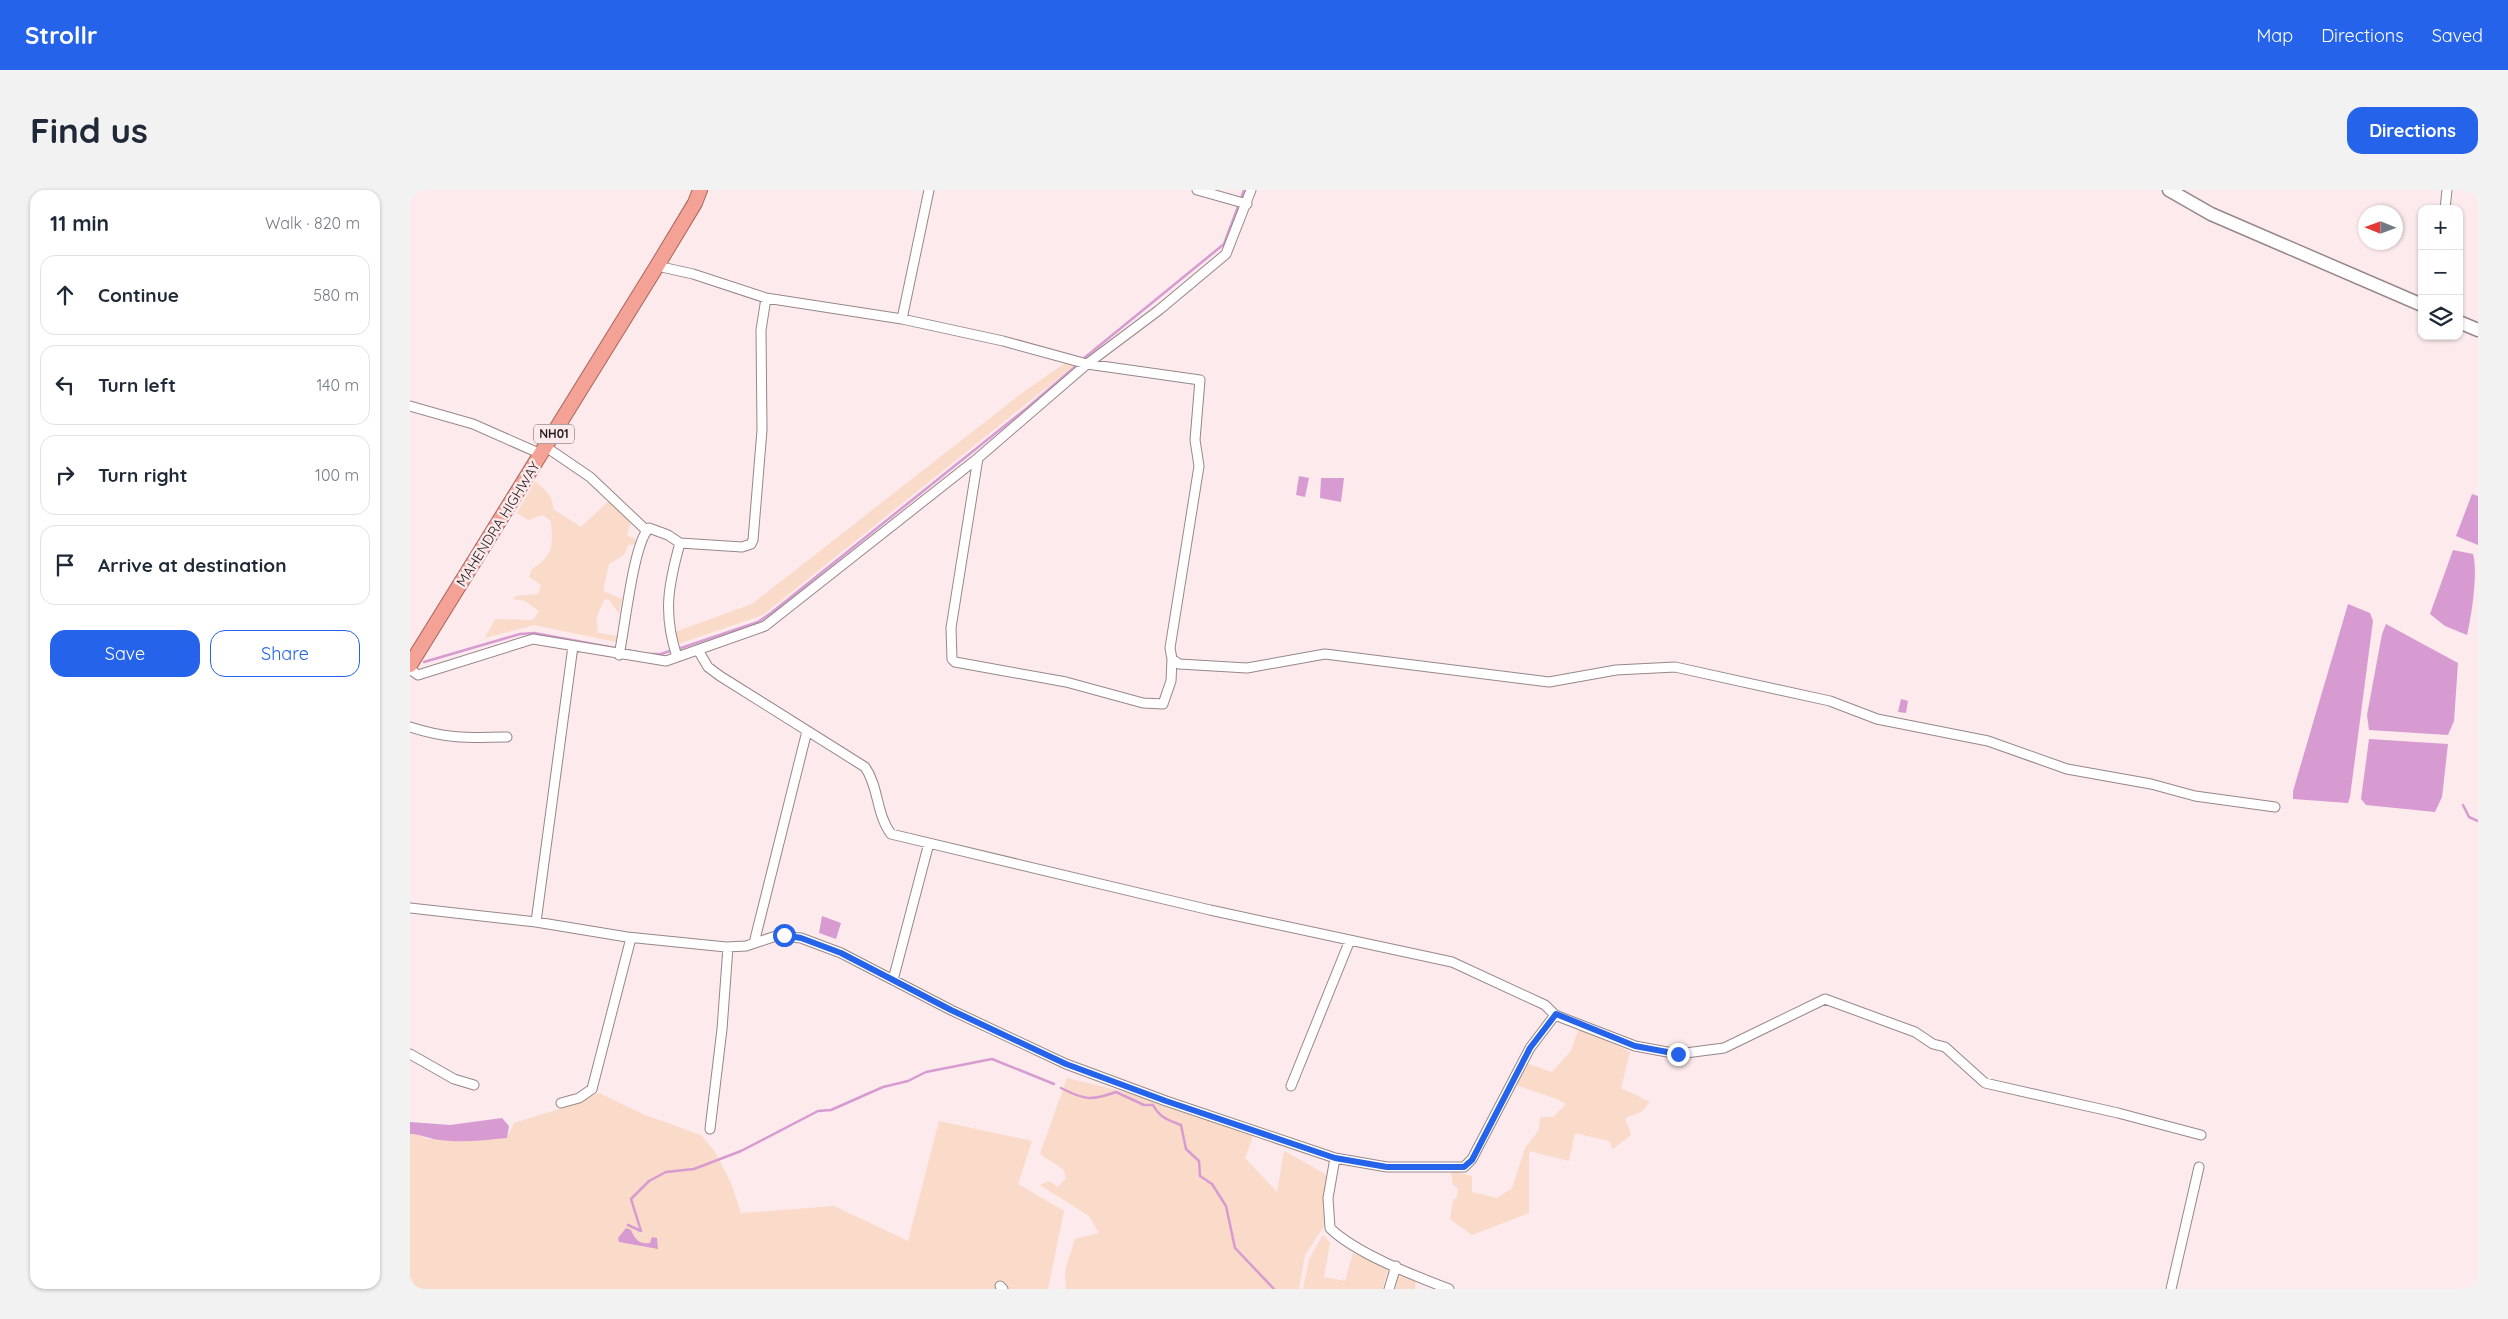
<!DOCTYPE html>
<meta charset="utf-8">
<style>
body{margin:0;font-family:Quicksand,sans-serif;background:#f2f2f3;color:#1f2937}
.controls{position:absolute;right:15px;top:15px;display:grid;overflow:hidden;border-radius:10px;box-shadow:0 1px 4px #0004}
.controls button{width:45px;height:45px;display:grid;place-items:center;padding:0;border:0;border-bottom:1px solid #e0e1e3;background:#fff;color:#1f2937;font:25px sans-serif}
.compass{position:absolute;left:1948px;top:15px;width:45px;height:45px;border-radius:50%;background:#fff;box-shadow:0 1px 4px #0004;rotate:271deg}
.stop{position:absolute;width:15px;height:15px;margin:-11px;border:4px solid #2563eb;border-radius:50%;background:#fff}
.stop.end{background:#2563eb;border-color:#fff;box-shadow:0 1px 5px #0008}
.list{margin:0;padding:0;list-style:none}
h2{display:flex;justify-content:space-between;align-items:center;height:65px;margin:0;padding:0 20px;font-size:21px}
h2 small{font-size:16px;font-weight:400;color:#747a83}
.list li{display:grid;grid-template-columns:32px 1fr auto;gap:15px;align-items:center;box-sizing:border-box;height:80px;margin:0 10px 10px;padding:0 10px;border:1px solid #e0e1e3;border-radius:15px}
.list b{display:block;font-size:19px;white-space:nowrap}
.list em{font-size:16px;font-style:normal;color:#747a83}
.actions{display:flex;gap:10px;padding:15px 20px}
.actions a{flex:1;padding:11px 0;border:1px solid #2563eb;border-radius:15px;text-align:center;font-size:18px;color:#2563eb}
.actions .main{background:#2563eb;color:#fff}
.icon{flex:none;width:28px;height:28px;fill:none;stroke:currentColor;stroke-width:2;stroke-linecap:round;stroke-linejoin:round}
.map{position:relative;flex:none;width:2068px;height:1099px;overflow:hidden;border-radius:15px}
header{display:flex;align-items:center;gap:30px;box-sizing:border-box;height:70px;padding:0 25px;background:#2563eb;color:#fff}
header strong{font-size:24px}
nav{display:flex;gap:28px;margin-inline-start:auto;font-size:18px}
.intro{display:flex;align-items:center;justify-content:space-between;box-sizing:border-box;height:120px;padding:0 30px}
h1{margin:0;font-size:35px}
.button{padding:12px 22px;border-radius:15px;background:#2563eb;color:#fff;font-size:18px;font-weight:700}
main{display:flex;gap:30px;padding:0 30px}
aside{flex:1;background:#fff;border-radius:15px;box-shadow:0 1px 4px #0004}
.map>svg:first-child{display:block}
.green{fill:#fadac8}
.water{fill:#d79bd2}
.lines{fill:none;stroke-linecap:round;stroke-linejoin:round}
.stream{stroke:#d79bd2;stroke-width:2.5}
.minor-casing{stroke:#978789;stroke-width:11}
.secondary-casing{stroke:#978789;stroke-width:15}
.trunk-casing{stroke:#aa655b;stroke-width:16}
.minor{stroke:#fff;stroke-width:9}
.secondary{stroke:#fff;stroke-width:12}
.trunk{stroke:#f4a296;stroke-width:14}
.route{stroke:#2563eb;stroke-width:6}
.labels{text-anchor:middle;stroke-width:5;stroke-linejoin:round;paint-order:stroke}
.shield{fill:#fceaec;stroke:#665b5c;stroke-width:1}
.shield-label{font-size:12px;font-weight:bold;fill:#251e1f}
.street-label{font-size:14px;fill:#251e1f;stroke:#fceaec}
</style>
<header>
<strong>Strollr</strong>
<nav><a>Map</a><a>Directions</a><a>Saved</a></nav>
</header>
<div class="intro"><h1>Find us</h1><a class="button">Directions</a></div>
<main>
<aside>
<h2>11 min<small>Walk · 820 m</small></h2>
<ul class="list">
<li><svg class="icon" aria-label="ahead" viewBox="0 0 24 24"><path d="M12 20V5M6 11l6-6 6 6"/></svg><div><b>Continue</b></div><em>580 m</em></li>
<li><svg class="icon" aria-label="left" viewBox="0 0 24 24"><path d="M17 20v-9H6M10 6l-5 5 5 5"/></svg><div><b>Turn left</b></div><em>140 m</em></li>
<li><svg class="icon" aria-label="right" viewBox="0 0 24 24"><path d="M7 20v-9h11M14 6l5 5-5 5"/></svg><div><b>Turn right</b></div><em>100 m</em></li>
<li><svg class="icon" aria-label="arrive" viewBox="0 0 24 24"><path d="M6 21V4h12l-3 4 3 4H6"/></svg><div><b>Arrive at destination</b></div></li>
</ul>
<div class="actions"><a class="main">Save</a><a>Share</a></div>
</aside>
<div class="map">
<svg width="2068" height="1099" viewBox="0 0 2068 1099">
<rect width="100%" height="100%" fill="#fceaec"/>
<!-- green -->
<path class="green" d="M658,171L666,174L353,425L268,454L265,442L342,414L612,203Z
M125,291C134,299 144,306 143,319L171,337L201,309L221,332L217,345L225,349L226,354L218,355L214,365L199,374L193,401L212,409L209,424L199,409L194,410L186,428L188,443L208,446L206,452L124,435L75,448L85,429L123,430L129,421L115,411L103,409L106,406L128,404L131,395L119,387L122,379C144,366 143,355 141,331L133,325L118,330L107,323Z
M1169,838L1220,862L1211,898L1240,912L1231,922L1215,928L1221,945L1203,959L1199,951L1165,943L1159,971L1119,961V1023L1062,1045L1040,1029L1043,1011L1047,1007L1048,998L1043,995L1041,981L1062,986V1002L1087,1008L1102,998L1115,958L1129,940L1130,927H1143L1156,914L1149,910L1106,895L1116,873L1142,882L1161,861Z
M657,888L727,905L758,918L844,943L835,968L867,1002L874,961L919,986L913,1008L917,1032L895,1065L889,1099H656L655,1081L665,1049L689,1043L679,1026L630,995L639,991L648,997L656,988L654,980L630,964Z
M189,903L235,925L291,945L305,962L321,993L331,1023L424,1016L498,1051L529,931L622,951L608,994L654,1021L638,1099H0V944L5,943L16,949L97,948L104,933L159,916Z
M913,1045L920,1053L914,1087L935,1091L943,1063L979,1079L972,1099H893L899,1069Z
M990,1081L1006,1090L1005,1099H985Z"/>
<!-- water -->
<path class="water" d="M889,286L899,288L895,307L886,305Z
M911,288H934L931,312L910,308Z
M2062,304L2068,306V355L2046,346Z
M2043,360L2063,364C2068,382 2062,424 2057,445L2035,436L2020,424Z
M1938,414L1960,423L1963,431L1940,607L1938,613L1883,609V601Z
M1976,434L2048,473L2044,531L2038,545L1959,540L1957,525L1972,444Z
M1491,509L1498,511L1496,523L1488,522Z
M1959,549L2038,554L2032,607L2025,622L1956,615L1951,609Z
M412,726L431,733L426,749L409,743Z
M92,928L99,936L97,948C75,950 53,953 30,950C20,949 7,943 0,944V932L40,935Z
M216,1038L221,1040C224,1048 229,1055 240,1053L242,1047L247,1048L248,1059L209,1052L208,1048Z"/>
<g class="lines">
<!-- stream -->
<path class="stream" d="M831,9L834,0
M673,169L814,54L829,14
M268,459L348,432L361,423L617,218L667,175
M14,472L110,444L124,443L237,464H251L263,460
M2053,615L2059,627L2068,631
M651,898C674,910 681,911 706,902L734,915H743C750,928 758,930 771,935L776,959L789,971L790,986L802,994L816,1016L825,1058L864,1099
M218,1035L231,1041L221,1009L239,991L256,982L284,979L331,961L408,921L421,920L473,897L498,891L516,882L582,869L644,894"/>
<!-- minor casing -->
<g class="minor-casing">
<path id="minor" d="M787,0L837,14
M2035,19L2037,0
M247,76L283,84L356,108L492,129L593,151L677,174L790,190L785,250L789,276L760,458L762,469L769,474L837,478L915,464L1139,492L1206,480L1265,477L1420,511L1467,529L1578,551L1657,579L1741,594L1785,606L1865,617
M492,129L519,0
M0,216L63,234L131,264
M136,257L180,287L236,340
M568,268L541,438L542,469L545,472L656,492L733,513L753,514L761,491L762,469
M288,460L298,477L310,486L455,577C469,597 466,624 481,644L800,720L1042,772L1135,815L1145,825L1225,856L1268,864L1314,858L1415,809L1505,842L1523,854L1535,857L1575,893L1708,923L1791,945
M209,465C215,438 223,354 239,338L258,345L270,353L332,357L341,354L343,350L352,240L351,140L356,108
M267,467C253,424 258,396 270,353
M0,479L8,485L123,449L256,471L355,436L568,268L677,174L749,120L816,64L841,0
M0,537C37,549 59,548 97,547
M0,718L126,732L217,747L316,757L336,756L366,746L391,748L431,763L541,820L656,874L756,911L925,968L977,977H1054L1062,969L1120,858L1145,825
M126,732L163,456
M344,753L397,541
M483,790L519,653
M0,864L44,889L64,895
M881,896L940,750
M151,913L169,908L182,899L221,748
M300,939L312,839L318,757
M925,968L918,1008L920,1038C945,1063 1005,1086 1039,1099
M590,1096L593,1099
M979,1099L986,1076
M1761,1099L1789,977"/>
</g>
<!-- secondary casing -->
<g class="secondary-casing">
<path id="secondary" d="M1759,0L1801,24L2012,115
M2049,132L2068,140"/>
</g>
<!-- trunk casing -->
<g class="trunk-casing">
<path id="trunk" d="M0,475L247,76L285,13L290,0"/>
</g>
<!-- minor -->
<use href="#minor" class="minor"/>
<!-- secondary -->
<use href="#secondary" class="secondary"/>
<!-- trunk -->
<use href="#trunk" class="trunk"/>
</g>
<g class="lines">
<!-- route -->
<path class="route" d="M374,745L391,748L431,763L541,820L656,874L756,911L925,968L977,977H1054L1062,970L1120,858L1146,824L1225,856L1268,864"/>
</g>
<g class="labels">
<!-- shield labels -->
<rect class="shield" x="124" y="234.5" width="40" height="19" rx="4"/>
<g class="shield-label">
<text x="144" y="248">NH01</text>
</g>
<!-- street labels -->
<g class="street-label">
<text transform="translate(88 334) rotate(-58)" y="5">MAHENDRA HIGHWAY</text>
</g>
</g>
</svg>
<div class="controls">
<button>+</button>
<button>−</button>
<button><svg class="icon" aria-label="layers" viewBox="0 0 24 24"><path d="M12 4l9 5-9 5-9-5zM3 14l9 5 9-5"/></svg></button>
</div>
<svg class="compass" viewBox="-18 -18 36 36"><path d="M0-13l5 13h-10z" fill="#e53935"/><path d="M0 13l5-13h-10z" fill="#747a83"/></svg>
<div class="stop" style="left:374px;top:745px"></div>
<div class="stop end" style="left:1268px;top:864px"></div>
</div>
</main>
